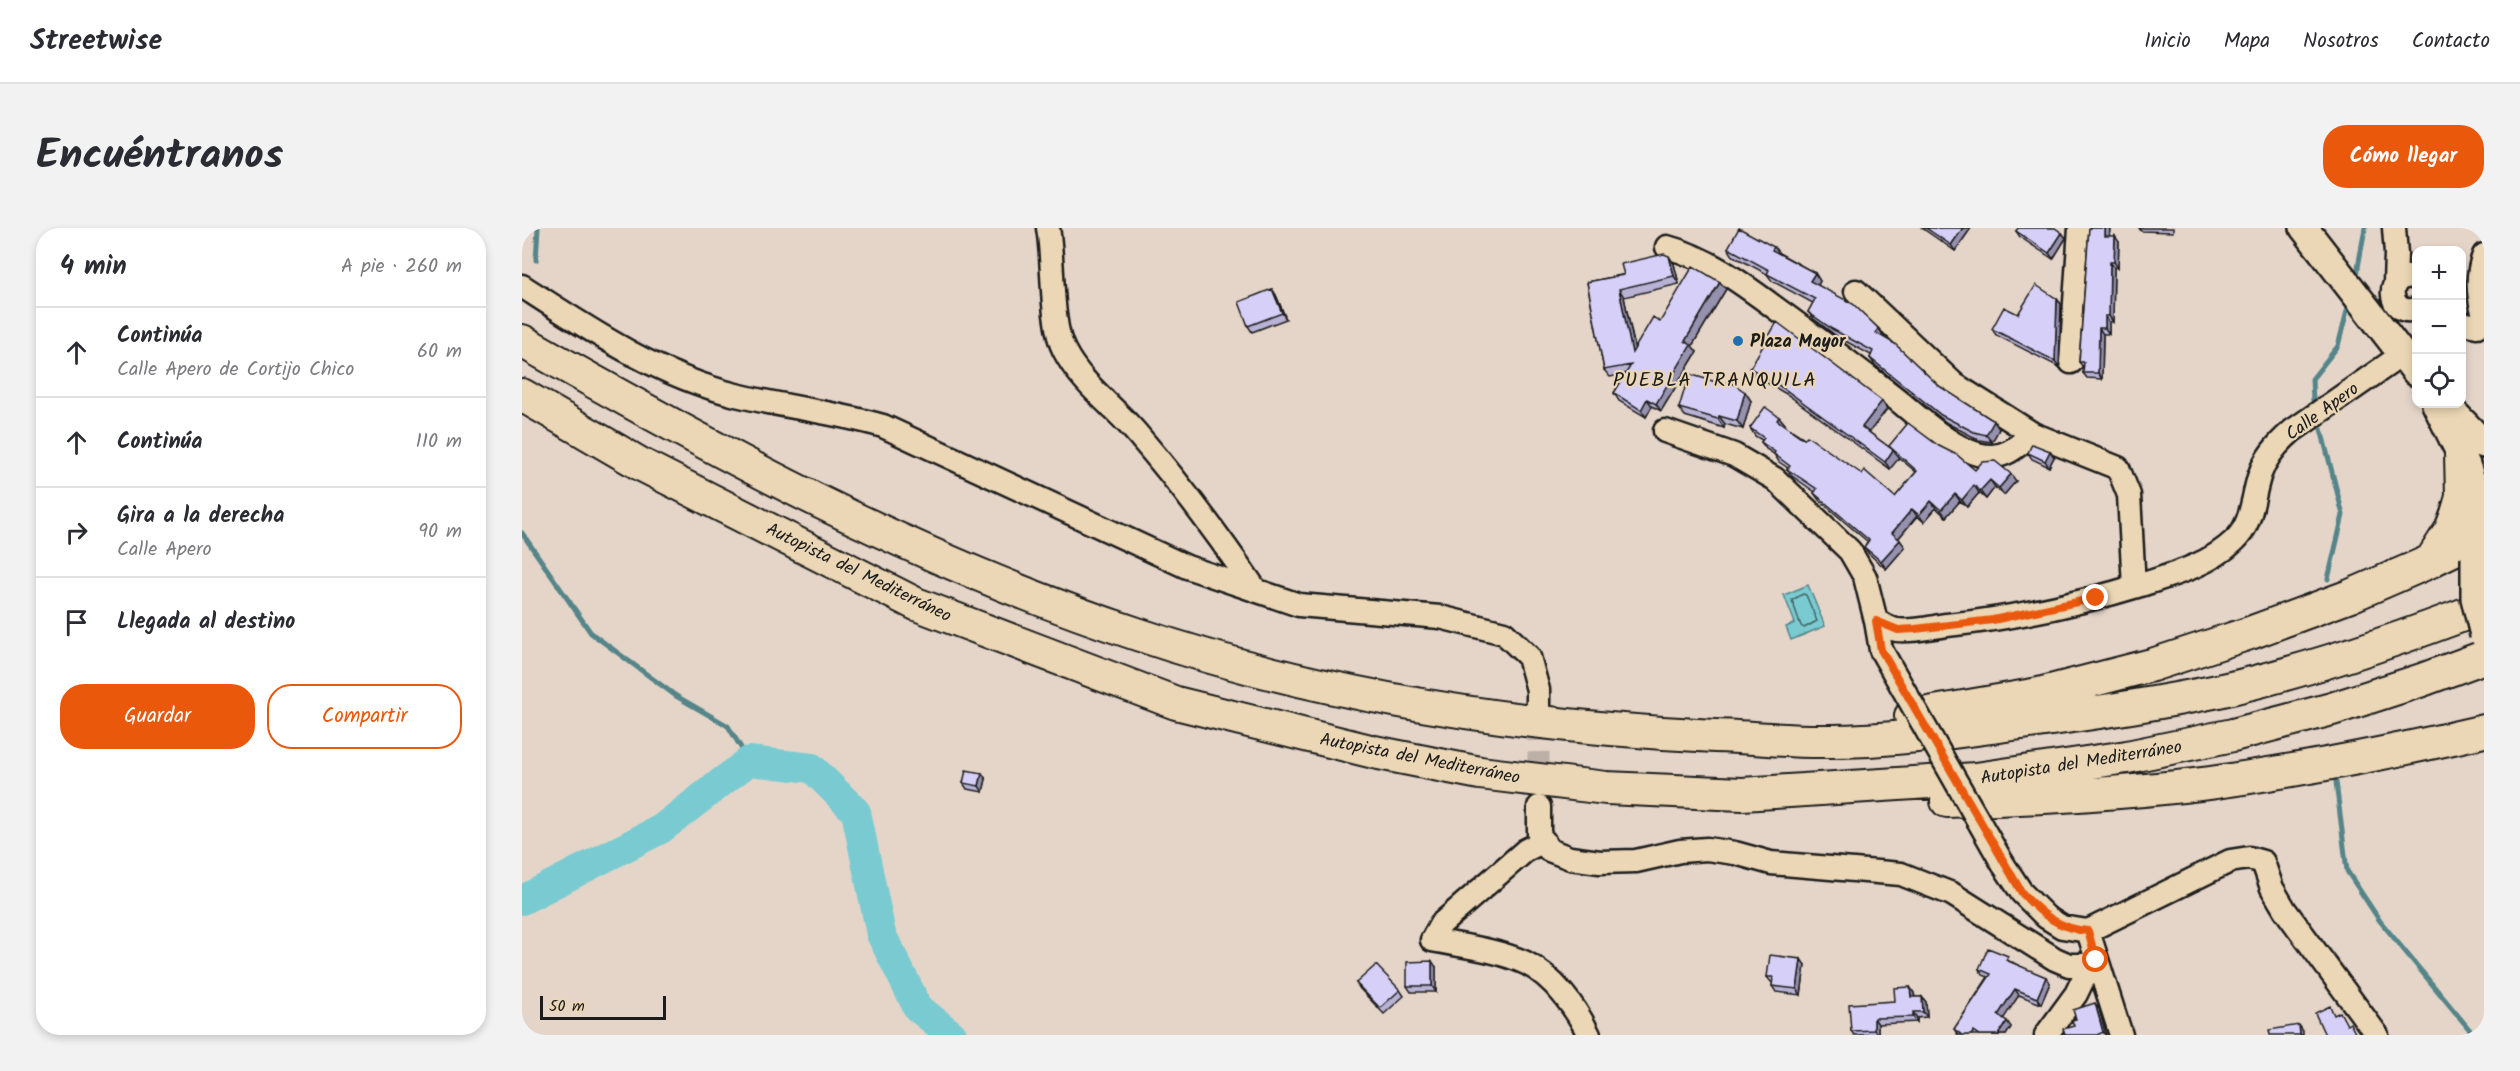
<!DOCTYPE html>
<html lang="es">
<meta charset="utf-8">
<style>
body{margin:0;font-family:Kalam,sans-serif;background:#f2f2f3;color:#2b2b33}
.controls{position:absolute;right:18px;top:18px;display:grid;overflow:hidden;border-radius:12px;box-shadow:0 3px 9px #0003}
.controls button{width:54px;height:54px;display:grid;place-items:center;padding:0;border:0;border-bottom:2px solid #e1e1e2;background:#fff;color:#2b2b33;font:30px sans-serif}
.scale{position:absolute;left:18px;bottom:15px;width:126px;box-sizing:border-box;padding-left:6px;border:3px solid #1c1c1c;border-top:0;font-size:16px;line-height:21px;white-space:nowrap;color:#1c1c1c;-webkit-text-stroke:4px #ebd7b5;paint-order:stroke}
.stop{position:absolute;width:18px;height:18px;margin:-14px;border:4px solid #ea580c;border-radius:50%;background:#fff}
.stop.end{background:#ea580c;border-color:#fff;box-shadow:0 2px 6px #0008}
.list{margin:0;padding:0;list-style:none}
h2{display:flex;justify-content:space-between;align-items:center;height:78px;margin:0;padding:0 24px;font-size:26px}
h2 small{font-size:20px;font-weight:400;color:#7c7c81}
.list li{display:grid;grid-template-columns:39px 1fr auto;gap:18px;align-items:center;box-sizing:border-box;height:90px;padding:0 24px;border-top:2px solid #e1e1e2}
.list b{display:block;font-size:22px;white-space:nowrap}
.list p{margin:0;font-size:20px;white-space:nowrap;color:#7c7c81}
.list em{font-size:20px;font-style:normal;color:#7c7c81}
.actions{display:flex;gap:12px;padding:18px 24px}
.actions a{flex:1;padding:14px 0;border:2px solid #ea580c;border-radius:24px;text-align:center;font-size:21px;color:#ea580c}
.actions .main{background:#ea580c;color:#fff}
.icon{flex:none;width:33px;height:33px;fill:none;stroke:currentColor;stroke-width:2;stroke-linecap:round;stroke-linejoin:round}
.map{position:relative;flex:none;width:1962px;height:807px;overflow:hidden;border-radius:24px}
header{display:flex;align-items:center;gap:36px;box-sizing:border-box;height:84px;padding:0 30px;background:#fff;border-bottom:2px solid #e1e1e2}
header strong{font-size:28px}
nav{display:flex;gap:33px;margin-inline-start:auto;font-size:21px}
.intro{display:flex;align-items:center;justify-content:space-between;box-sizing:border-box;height:144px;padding:0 36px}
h1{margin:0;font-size:42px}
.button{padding:15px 27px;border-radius:24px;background:#ea580c;color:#fff;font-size:21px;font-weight:700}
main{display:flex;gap:36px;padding:0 36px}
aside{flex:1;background:#fff;border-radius:24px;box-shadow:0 3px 9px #0003}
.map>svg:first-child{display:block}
.water{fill:#7acbd1;stroke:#548589;stroke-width:1.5}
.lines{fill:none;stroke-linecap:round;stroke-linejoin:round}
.shore{stroke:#426264;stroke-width:1.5}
.stream{stroke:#548589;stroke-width:5}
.river{stroke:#7acbd1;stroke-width:30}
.minor-tunnel{stroke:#bdb0a6;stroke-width:22;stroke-dasharray:22 11;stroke-linecap:butt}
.minor-casing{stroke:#1c1c1c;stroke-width:27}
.major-casing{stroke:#1c1c1c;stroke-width:32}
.highway-casing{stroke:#1c1c1c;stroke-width:36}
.minor{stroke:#ebd7b5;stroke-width:22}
.major{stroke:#ebd7b5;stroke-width:27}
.highway{stroke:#ebd7b5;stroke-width:32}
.minor-bridge-casing{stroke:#1c1c1c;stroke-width:27;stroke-linecap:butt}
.major-bridge-casing{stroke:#1c1c1c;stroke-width:32;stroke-linecap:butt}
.minor-bridge{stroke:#ebd7b5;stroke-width:22}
.major-bridge{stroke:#ebd7b5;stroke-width:27}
.wall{fill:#b8b2d5;stroke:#1c1c1c;stroke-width:1.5}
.shaded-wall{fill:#9691ae;stroke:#1c1c1c;stroke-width:1.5}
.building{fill:#d6cff8;stroke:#1c1c1c;stroke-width:1.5}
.route{stroke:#ea580c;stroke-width:8}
.poi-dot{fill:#1f6fb2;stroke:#ebd7b5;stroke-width:2}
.labels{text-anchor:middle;stroke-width:4.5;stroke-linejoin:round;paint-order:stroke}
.poi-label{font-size:18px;font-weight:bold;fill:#1c1c1c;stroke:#ebd7b5;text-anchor:start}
.street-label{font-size:18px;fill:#1c1c1c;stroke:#ebd7b5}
.neighbourhood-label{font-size:20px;letter-spacing:1.5px;fill:#1c1c1c;stroke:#ebd7b5}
</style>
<header>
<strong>Streetwise</strong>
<nav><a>Inicio</a><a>Mapa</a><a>Nosotros</a><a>Contacto</a></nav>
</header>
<div class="intro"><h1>Encuéntranos</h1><a class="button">Cómo llegar</a></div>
<main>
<aside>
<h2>4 min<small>A pie · 260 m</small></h2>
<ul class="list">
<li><svg class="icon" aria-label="ahead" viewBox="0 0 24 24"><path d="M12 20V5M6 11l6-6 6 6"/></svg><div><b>Continúa</b><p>Calle Apero de Cortijo Chico</p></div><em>60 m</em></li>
<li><svg class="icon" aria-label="ahead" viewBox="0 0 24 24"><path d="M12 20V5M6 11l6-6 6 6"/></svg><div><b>Continúa</b></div><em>110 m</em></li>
<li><svg class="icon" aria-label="right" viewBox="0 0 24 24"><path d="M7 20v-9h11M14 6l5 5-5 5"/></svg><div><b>Gira a la derecha</b><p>Calle Apero</p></div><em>90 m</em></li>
<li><svg class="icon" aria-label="arrive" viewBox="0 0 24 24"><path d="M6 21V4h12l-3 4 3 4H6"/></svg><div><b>Llegada al destino</b></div></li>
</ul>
<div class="actions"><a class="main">Guardar</a><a>Compartir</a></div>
</aside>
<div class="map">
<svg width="1962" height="807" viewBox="0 0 1962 807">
<rect width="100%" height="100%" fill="#e5d5c9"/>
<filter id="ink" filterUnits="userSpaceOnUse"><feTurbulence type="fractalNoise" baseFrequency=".0167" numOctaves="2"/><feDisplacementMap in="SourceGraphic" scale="12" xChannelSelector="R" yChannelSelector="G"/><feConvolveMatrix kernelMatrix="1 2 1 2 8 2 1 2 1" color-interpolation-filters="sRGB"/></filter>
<g filter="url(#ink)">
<!-- water -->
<path class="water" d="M1286,357L1303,398L1269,412L1264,399L1273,395L1262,367Z"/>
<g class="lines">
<!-- shore -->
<path class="shore" d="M1281,366L1284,367L1295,393L1282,400L1279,398L1270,372Z"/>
<!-- stream -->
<path class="stream" d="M14,32L16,0
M1835,45L1843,0
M1791,173L1790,151L1816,118L1826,79
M1799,201L1821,287L1806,351
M0,305L69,405L154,468L206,498L227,533
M1814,554L1825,643L1858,693L1952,807"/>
<!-- river -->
<path class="river" d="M0,672L139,601L227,533L290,540L334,584L359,706L396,780L430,807"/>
<!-- minor-tunnel -->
<path class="minor-tunnel" d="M1016,491L1017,567"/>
<!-- minor casing -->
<g class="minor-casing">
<path id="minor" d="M526,0C532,32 528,96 542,122C559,156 593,179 617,208C659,257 697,308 733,361
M1872,0L1874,26L1873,55
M1145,19C1190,31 1226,60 1263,87C1300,114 1336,141 1372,169C1397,189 1435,227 1468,228C1486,229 1497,216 1511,206
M1962,27C1954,47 1956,68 1962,87
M1894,50C1862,41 1864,90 1894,81
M0,58C68,102 134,147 214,167C262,179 312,184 361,198L665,339L777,377L918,389L982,405L1007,429L1016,462V491
M1334,63L1432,156L1511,206L1596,240L1607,267L1612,359
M1940,95L1955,98L1962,93
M1549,134L1558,0
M1143,203L1212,227L1253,251L1328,323L1343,349L1354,393
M1359,422L1354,393C1361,396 1368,401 1375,402C1390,404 1410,399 1425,397C1492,390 1557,376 1622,356C1653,346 1688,336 1712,313C1731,296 1730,269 1738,246C1744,228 1756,215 1770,203L1881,126
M1017,579V606L1027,622L1048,630L1078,634L1114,633L1158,623L1185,621L1213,625L1249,635L1379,646L1430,666L1533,731L1547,737H1568
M1022,613L1004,622L919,696L910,712C941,718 976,722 1004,735C1032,749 1054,780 1067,807
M1481,636L1500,665L1524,689L1540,699L1566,703L1708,633L1727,630L1741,634L1750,660L1763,682L1855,807
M1566,703L1599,807
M1524,807L1554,766L1568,737L1574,732"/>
</g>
<!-- major casing -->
<g class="major-casing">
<path id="major" d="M1782,0L1894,144
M1914,176L1944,237L1953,263L1962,304
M1923,176L1962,216"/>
</g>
<!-- highway casing -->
<g class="highway-casing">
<path id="highway" d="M0,113C198,226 397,334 615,406C802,469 996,499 1193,508C1231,509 1269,514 1307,513C1368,513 1431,504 1492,496C1560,487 1628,477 1696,463C1786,443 1876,412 1962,379
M0,167L120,237L394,376L654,475L852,524L958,545L1084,560L1220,566L1454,551L1605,529L1711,507L1810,481L1900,452L1962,429
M1912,331L1959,308
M1389,488L1517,466L1630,437L1728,405L1828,368L1909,333L1929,302L1935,286L1940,269L1939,226
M1425,573C1512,570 1601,566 1688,555C1781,542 1871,524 1962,503"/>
</g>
<!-- minor -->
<use href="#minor" class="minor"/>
<!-- major -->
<use href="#major" class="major"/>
<!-- highway -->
<use href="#highway" class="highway"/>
<!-- minor-bridge casing -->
<g class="minor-bridge-casing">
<path id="minor-bridge" d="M1359,422L1481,636"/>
</g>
<!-- major-bridge casing -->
<g class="major-bridge-casing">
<path id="major-bridge" d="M1953,329V370L1962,407"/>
</g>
<!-- minor-bridge -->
<use href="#minor-bridge" class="minor-bridge"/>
<!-- major-bridge -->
<use href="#major-bridge" class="major-bridge"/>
</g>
<!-- wall -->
<path class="wall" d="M1400,0H1449L1433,23Z
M1567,0H1588L1587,8L1597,14L1596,40L1592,39L1591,94H1587V106H1581L1580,151L1565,150L1561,145L1562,140L1557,134Z
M1617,0H1651V4L1619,3Z
M1494,3L1540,5L1544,10L1531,31L1498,9Z
M1252,19L1257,25L1293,45L1298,53L1296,57L1362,108L1361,109L1417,158L1472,193L1477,201L1470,214L1457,212L1425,195L1353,137L1348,130L1349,127L1316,109L1292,91L1286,84L1291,75L1250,53L1245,46L1211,28L1206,20Z
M1152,36L1157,56L1102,69L1113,120L1138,94L1204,61L1170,118L1175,124L1139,183L1130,178L1124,189L1097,173L1092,165L1103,146L1088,149L1082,142L1065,54Z
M750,61L754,67L764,91L730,104L726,98Z
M1535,71L1539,76L1537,139L1474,107L1470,101L1496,86Z
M1228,140L1360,173L1365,181L1347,204L1368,220L1417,218L1453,242L1494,253L1482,267L1473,259L1464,271L1457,265L1445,279L1438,273L1424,289L1414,280L1402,294L1395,288L1376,311L1383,319L1364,341L1347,326L1342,319L1346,314L1297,272L1292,265L1293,264L1270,248L1265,241L1266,240L1257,234L1252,226L1244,221L1239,214L1240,212L1233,208L1228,200L1257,189L1263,196L1262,197L1373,269L1394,244L1376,229L1368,241L1266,167L1233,148Z
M1223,164L1229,173L1221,201L1203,196L1202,200L1163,188L1157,180Z
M1506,225L1532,229L1527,239L1510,231Z
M464,551L461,564L445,561L441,555Z
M1490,734L1528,755L1519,776L1497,767L1481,790L1489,799L1484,807H1436L1432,801L1466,749L1461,747L1457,741Z
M1283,737L1279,767L1254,764L1250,758L1251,755L1249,754L1245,749Z
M914,739V764H889L885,758Z
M834,755L878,762L882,768L862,786L838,761Z
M1388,759L1392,765L1393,769H1400L1404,774L1405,789L1395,790V794L1356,796V807H1332L1329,803L1373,773Z"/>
<!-- shaded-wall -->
<path class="shaded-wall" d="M1441,0H1449L1433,23L1429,17Z
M1583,0H1588L1587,14L1583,8Z
M1540,5L1544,10L1531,31L1527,25Z
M1593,8L1597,14L1596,40L1592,34Z
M1147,28L1152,36L1157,56L1152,48Z
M1588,34L1592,39L1591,94L1587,88Z
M1293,45L1298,53L1294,61L1288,53Z
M1198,54L1204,61L1170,118L1175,124L1139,183L1134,176L1163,113Z
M750,61L754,67L764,91L760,85Z
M1097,61L1102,69L1115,132L1110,125Z
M1535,71L1539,76L1537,139L1533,133Z
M1583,88L1587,94V106L1583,100Z
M1356,100L1362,108L1359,113L1354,105Z
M1577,100L1581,106L1580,151L1576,145Z
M1223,164L1229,173L1221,201L1215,193Z
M1125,171L1130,178L1124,189L1119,182Z
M1360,173L1365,181L1345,207L1340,199Z
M1197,188L1203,196L1202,200L1196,191Z
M1257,189L1263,196L1260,200L1255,192Z
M1472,193L1477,201L1470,214L1464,207Z
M1371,222L1377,230L1368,241L1363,234Z
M1528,223L1532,229L1527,239L1523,233Z
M1489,246L1494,253L1482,267L1477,260Z
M1468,252L1473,259L1464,271L1458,263Z
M1452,257L1457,265L1445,279L1440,272Z
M1433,266L1438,273L1424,289L1419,282Z
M1409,273L1414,280L1402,294L1397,287Z
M1390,281L1395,288L1375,312L1370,305Z
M1378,312L1383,319L1364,341L1359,333Z
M460,545L464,551L461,564L457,558Z
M1279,731L1283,737L1279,767L1275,761Z
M910,733L914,739V764L910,758Z
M1524,749L1528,755L1519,776L1515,770Z
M1388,759L1392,765L1393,775L1389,769Z
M1493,761L1497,767L1480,793L1476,787Z
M1400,769L1404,774L1405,789L1401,784Z
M1573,775L1577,781L1584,807H1583L1581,804Z
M1391,784L1395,790V794L1391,789Z
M1352,790L1356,796V807L1352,802Z
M1485,793L1489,799L1484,807H1476Z
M1777,797L1781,803V807H1778Z"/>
<!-- building -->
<path class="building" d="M1217,0L1252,19L1250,22L1293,45L1288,53L1331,76L1356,100L1354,105L1373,116L1417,158L1472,193L1464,207L1452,204L1419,187L1348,130L1351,123L1310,101L1286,84L1293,71L1245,46L1247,42L1206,20Z
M1404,0H1441L1429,17Z
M1496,0H1533L1540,5L1527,25L1494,3Z
M1567,0H1583V8H1593L1592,34H1588L1587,88H1583V100H1577L1576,145H1561L1562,134H1557Z
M1142,26L1147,28L1152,48L1097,61L1110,125L1131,89L1138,94L1171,38L1198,54L1163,113L1169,117L1134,176L1125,171L1119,182L1092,165L1109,137L1082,142L1065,54L1102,47L1099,36Z
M1514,57L1535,71L1533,133L1470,101L1482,79L1496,86Z
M750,61L760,85L726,98L717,74Z
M1255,94L1360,173L1340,199L1371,222L1363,234L1261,160L1228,140Z
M1167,146L1204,157L1206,152L1223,164L1215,193L1197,188L1196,191L1157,180Z
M1243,179L1257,189L1255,192L1282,211L1285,208L1340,246L1342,242L1373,269L1395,243L1367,218L1386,195L1417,218L1435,227L1453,242L1460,234L1473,233L1489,246L1477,260L1468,252L1458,263L1452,257L1440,272L1433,266L1419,282L1409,273L1397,287L1390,281L1370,305L1378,312L1359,333L1342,319L1347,312L1292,265L1295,261L1265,241L1268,238L1252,226L1253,224L1239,214L1242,210L1228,200Z
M1510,216L1528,223L1523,233L1506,225Z
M444,542L460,545L457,558L441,555Z
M1466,720L1486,728L1484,732L1524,749L1515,770L1493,761L1476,787L1485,793L1476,807H1458L1452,803L1449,807H1440L1432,801L1469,746L1457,741Z
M1248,727L1279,731L1275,761L1250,758L1251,749H1245Z
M910,733V758H885V734Z
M854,737L878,762L858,780L834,755Z
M1388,759L1389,769H1400L1401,784H1391V789L1352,790V802L1329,803L1327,776L1373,773L1372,760Z
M1573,775L1581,804L1575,807H1543L1541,801L1552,798L1550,792L1554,791L1551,782Z
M1808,778L1812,787L1818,784L1825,797L1828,795L1834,807H1803L1793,785Z
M1777,797L1778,807H1748L1747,802Z"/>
</g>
<g class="lines" filter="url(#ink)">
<!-- route -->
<path class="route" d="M1574,370L1471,392L1393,401L1376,402L1354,393L1359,422L1500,665C1519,686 1537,701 1566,703L1574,732"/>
</g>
<!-- markers -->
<circle class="poi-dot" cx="1216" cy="113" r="6"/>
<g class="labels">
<!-- poi labels -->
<g class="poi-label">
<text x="1228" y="119">Plaza Mayor</text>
</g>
<!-- street labels -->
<g class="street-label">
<text transform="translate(1800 183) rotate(-36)" y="6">Calle Apero</text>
<text transform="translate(337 344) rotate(26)" y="6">Autopista del Mediterráneo</text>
<text transform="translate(898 530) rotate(11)" y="6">Autopista del Mediterráneo</text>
<text transform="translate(1559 534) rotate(-9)" y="6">Autopista del Mediterráneo</text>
</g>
<!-- neighbourhood labels -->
<g class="neighbourhood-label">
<text x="1193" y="158">PUEBLA TRANQUILA</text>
</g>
</g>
</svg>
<div class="controls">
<button>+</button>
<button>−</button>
<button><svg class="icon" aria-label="locate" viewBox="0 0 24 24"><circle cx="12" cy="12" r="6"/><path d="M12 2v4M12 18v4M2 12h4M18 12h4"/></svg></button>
</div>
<div class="scale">50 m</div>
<div class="stop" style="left:1574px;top:732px"></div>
<div class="stop end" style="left:1574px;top:370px"></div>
</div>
</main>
